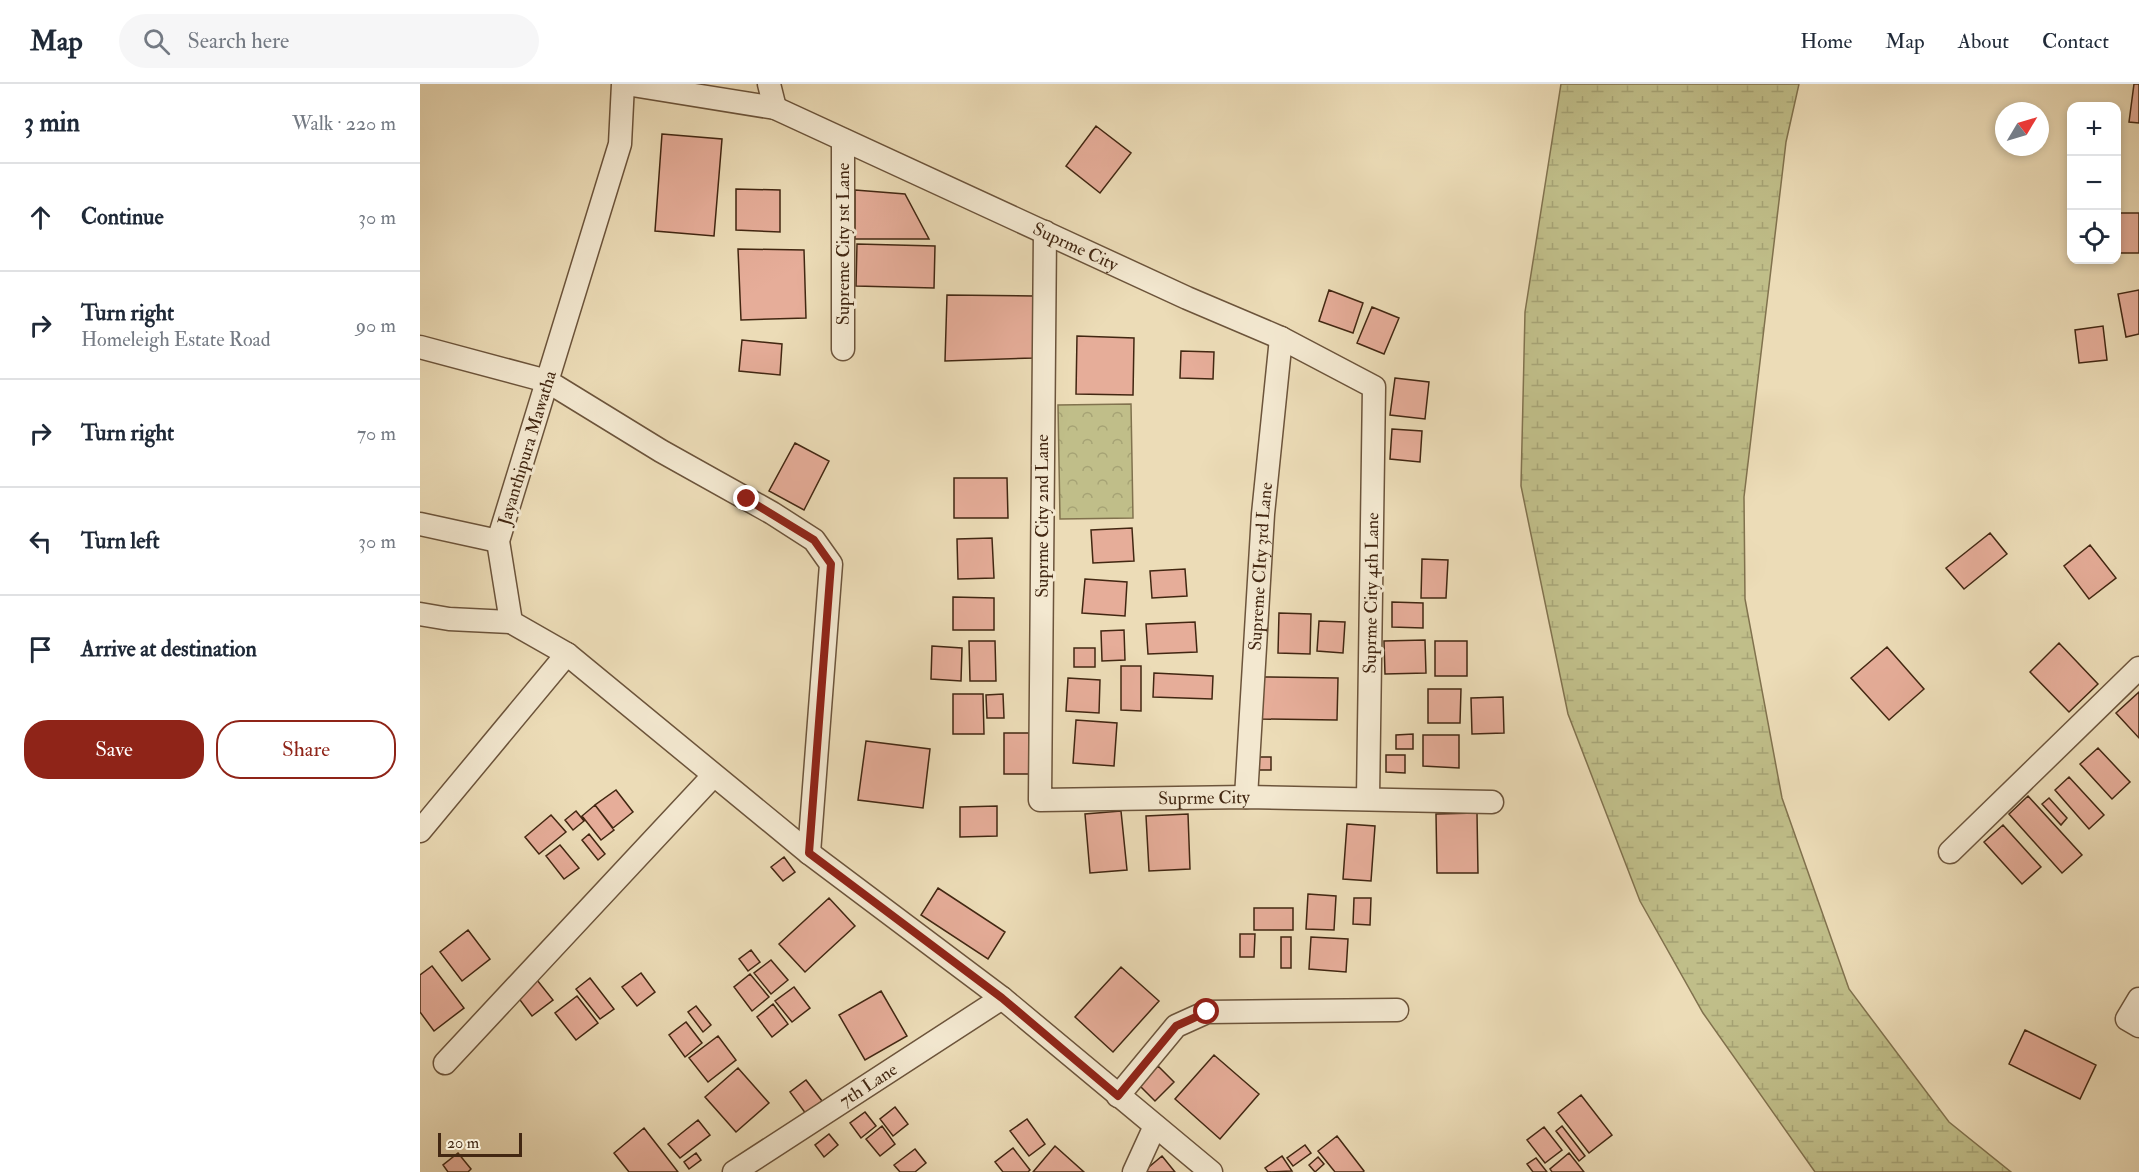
<!DOCTYPE html>
<meta charset="utf-8">
<style>
body{margin:0;font-family:"IM FELL Double Pica",serif;background:#f6f6f7;color:#1f2937}
.controls{position:absolute;right:18px;top:18px;display:grid;overflow:hidden;border-radius:12px;box-shadow:0 3px 9px #0003}
.controls button{width:54px;height:54px;display:grid;place-items:center;padding:0;border:0;border-bottom:2px solid #e0e1e3;background:#fff;color:#1f2937;font:30px sans-serif}
.compass{position:absolute;left:1575px;top:18px;width:54px;height:54px;border-radius:50%;background:#fff;box-shadow:0 3px 9px #0003;rotate:52deg}
.scale{position:absolute;left:18px;bottom:15px;width:84px;box-sizing:border-box;padding-left:6px;border:3px solid #422712;border-top:0;font-size:16px;line-height:21px;white-space:nowrap;color:#422712;-webkit-text-stroke:4px #f3e8d0;paint-order:stroke}
.stop{position:absolute;width:18px;height:18px;margin:-14px;border:4px solid #8f2418;border-radius:50%;background:#fff}
.stop.end{background:#8f2418;border-color:#fff;box-shadow:0 2px 6px #0008}
.list{margin:0;padding:0;list-style:none}
h2{display:flex;justify-content:space-between;align-items:center;height:78px;margin:0;padding:0 24px;font-size:26px}
h2 small{font-size:20px;font-weight:400;color:#747a83}
.list li{display:grid;grid-template-columns:39px 1fr auto;gap:18px;align-items:center;box-sizing:border-box;height:108px;padding:0 24px;border-top:2px solid #e0e1e3}
.list b{display:block;font-size:22px;white-space:nowrap}
.list p{margin:0;font-size:20px;white-space:nowrap;color:#747a83}
.list em{font-size:20px;font-style:normal;color:#747a83}
.actions{display:flex;gap:12px;padding:18px 24px}
.actions a{flex:1;padding:14px 0;border:2px solid #8f2418;border-radius:24px;text-align:center;font-size:21px;color:#8f2418}
.actions .main{background:#8f2418;color:#fff}
.icon{flex:none;width:33px;height:33px;fill:none;stroke:currentColor;stroke-width:2;stroke-linecap:round;stroke-linejoin:round}
.map{position:relative;flex:none;width:1719px;height:1088px;overflow:hidden}
header{display:flex;align-items:center;gap:36px;box-sizing:border-box;height:84px;padding:0 30px;background:#fff;border-bottom:2px solid #e0e1e3}
header strong{font-size:28px}
nav{display:flex;gap:33px;margin-inline-start:auto;font-size:21px}
.search{width:420px;height:54px;background:#f6f6f7;display:flex;align-items:center;gap:15px;box-sizing:border-box;padding:0 21px;border-radius:33px;color:#747a83;font-size:22px}
main{display:flex}
aside{flex:1;background:#fff}
.map>svg:first-child{display:block}
.forest{fill:url(#forest-crowns);stroke:#81724e;stroke-width:1.5}
.wetland{fill:url(#wetland-marsh);stroke:#81724e;stroke-width:1.5}
.building{fill:#e6ad99;stroke:#422712;stroke-width:1.5}
.lines{fill:none;stroke-linecap:round;stroke-linejoin:round}
.minor-casing{stroke:#6c543b;stroke-width:25}
.minor{stroke:#f3e8d0;stroke-width:22}
.route{stroke:#8f2418;stroke-width:8}
.labels{text-anchor:middle;stroke-width:6;stroke-linejoin:round;paint-order:stroke}
.street-label{font-size:18px;fill:#422712;stroke:#f3e8d0}
</style>
<header>
<strong>Map</strong>
<div class="search"><svg class="icon" aria-label="search" viewBox="0 0 24 24"><circle cx="10" cy="10" r="6"/><path d="M15 15l6 6"/></svg>Search here</div>
<nav><a>Home</a><a>Map</a><a>About</a><a>Contact</a></nav>
</header>
<main>
<aside>
<h2>3 min<small>Walk · 220 m</small></h2>
<ul class="list">
<li><svg class="icon" aria-label="ahead" viewBox="0 0 24 24"><path d="M12 20V5M6 11l6-6 6 6"/></svg><div><b>Continue</b></div><em>30 m</em></li>
<li><svg class="icon" aria-label="right" viewBox="0 0 24 24"><path d="M7 20v-9h11M14 6l5 5-5 5"/></svg><div><b>Turn right</b><p>Homeleigh Estate Road</p></div><em>90 m</em></li>
<li><svg class="icon" aria-label="right" viewBox="0 0 24 24"><path d="M7 20v-9h11M14 6l5 5-5 5"/></svg><div><b>Turn right</b></div><em>70 m</em></li>
<li><svg class="icon" aria-label="left" viewBox="0 0 24 24"><path d="M17 20v-9H6M10 6l-5 5 5 5"/></svg><div><b>Turn left</b></div><em>30 m</em></li>
<li><svg class="icon" aria-label="arrive" viewBox="0 0 24 24"><path d="M6 21V4h12l-3 4 3 4H6"/></svg><div><b>Arrive at destination</b></div></li>
</ul>
<div class="actions"><a class="main">Save</a><a>Share</a></div>
</aside>
<div class="map">
<svg width="1719" height="1088" viewBox="0 0 1719 1088">
<defs>
<pattern id="forest-crowns" width="20" height="18" patternUnits="userSpaceOnUse" patternTransform="scale(1.5)"><rect width="20" height="18" fill="#c0be89"/><path d="M2 6a3 3 0 1 1 6 0M12 15a3 3 0 1 1 6 0" fill="none" stroke="#a6a375"/></pattern>
<pattern id="wetland-marsh" width="20" height="14" patternUnits="userSpaceOnUse" patternTransform="scale(1.5)"><rect width="20" height="14" fill="#c0be89"/><path d="M1 5h8M5 5V1M11 12h8M15 12V8" fill="none" stroke="#a6a375"/></pattern>
</defs>
<rect width="100%" height="100%" fill="#ecdcb7"/>
<filter id="stains"><feTurbulence type="fractalNoise" baseFrequency=".00333" numOctaves="4"/><feColorMatrix values="0 0 0 0 .2 0 0 0 0 .09 0 0 0 0 .02 0 0 0 .5 -.17"/></filter>
<radialGradient id="worn" r=".72"><stop offset=".6" stop-color="#630" stop-opacity="0"/><stop offset="1" stop-color="#630" stop-opacity=".3"/></radialGradient>
<!-- forest -->
<path class="forest" d="M711,320L713,434L640,435L638,321Z"/>
<!-- wetland -->
<path class="wetland" d="M1141,0H1379L1366,58L1324,413L1325,515L1362,714L1429,905L1529,1038L1591,1088H1395L1283,929L1220,817L1148,630L1101,402L1105,228Z"/>
<!-- building -->
<path class="building" d="M1714,0H1719V39L1709,38Z
M676,42L711,69L680,109L646,82Z
M242,50L302,55L294,152L235,147Z
M316,105L360,106V148L316,146Z
M435,106L485,110L509,155H435Z
M1696,129H1719V169H1696Z
M437,160L515,162L514,204L436,202Z
M318,165L384,166L386,234L321,236Z
M909,206L943,219L933,249L899,237Z
M1719,206V250L1706,253L1698,210Z
M527,211L614,212L613,274L525,277Z
M952,223L979,234L964,270L937,259Z
M1683,242L1687,276L1659,279L1655,246Z
M657,252L714,254L713,311L656,310Z
M322,256L362,260L360,291L319,287Z
M761,267L794,268L793,295L760,294Z
M975,294L1009,298L1005,335L970,331Z
M972,345L1002,347L1000,378L970,375Z
M375,359L409,377L384,426L349,407Z
M534,394H587L588,434H534Z
M712,444L714,477L673,479L671,446Z
M1570,449L1587,470L1544,505L1526,484Z
M572,454L574,494L538,495L537,455Z
M1670,461L1696,494L1669,515L1644,482Z
M1002,475L1028,476L1026,514H1001Z
M765,485L767,512L732,514L730,487Z
M665,495L707,498L705,532L662,529Z
M533,513L574,514V546H533Z
M972,518L1003,519V544L972,543Z
M859,529L891,530L890,570L858,569Z
M899,537L925,538L923,569L897,567Z
M775,538L777,568L728,570L726,540Z
M704,546L705,576L682,577L681,547Z
M1005,556L1006,589L965,590L964,557Z
M549,557H575L576,597H550Z
M1015,557H1047V592H1015Z
M1639,559L1678,600L1649,628L1610,588Z
M512,562L542,564L541,597L511,595Z
M1467,563L1504,605L1469,636L1431,594Z
M654,564H675V583H654Z
M701,582H721V627L701,626Z
M734,589L793,592L792,615L733,613Z
M843,593L918,594L917,636L842,635Z
M648,594L680,596L679,629L646,627Z
M1008,605H1041L1040,639H1008Z
M1719,608V654L1696,629Z
M533,610H563L564,650H533Z
M583,610L584,634H567L566,611Z
M1083,613L1084,649L1052,650L1051,614Z
M656,636L697,639L694,682L653,679Z
M584,649H609L610,690H584Z
M993,650V665H976V651Z
M1003,651H1039V684L1003,682Z
M446,657L510,665L503,724L438,716Z
M1678,664L1710,698L1692,715L1660,680Z
M966,671H985V689L966,688Z
M833,673H851V686H832Z
M1649,693L1684,731L1669,745L1635,706Z
M196,706L213,728L193,744L175,721Z
M1608,712L1662,771L1642,789L1589,730Z
M1629,714L1647,734L1641,741L1622,720Z
M175,721L194,746L181,756L162,732Z
M577,722V752L540,753V723Z
M156,727L164,737L153,746L145,736Z
M701,727L707,786L670,789L665,730Z
M1057,729L1058,789H1017L1016,730Z
M768,730L770,785L729,787L726,732Z
M131,731L146,748L119,770L105,753Z
M927,740L955,742L951,797L923,795Z
M1583,741L1621,783L1602,800L1564,758Z
M169,750L185,770L178,776L162,756Z
M140,761L159,784L144,795L126,772Z
M364,773L375,788L363,797L351,783Z
M518,804L585,848L568,875L501,831Z
M888,810L916,812L914,846L886,845Z
M409,814L435,842L385,888L359,860Z
M934,814H951L950,841L933,840Z
M834,824H873V846H834Z
M48,846L70,875L42,897L20,868Z
M820,850H835L834,873H820Z
M861,853H871V884H861Z
M891,853L928,855L926,888L889,885Z
M331,866L340,878L328,887L319,875Z
M351,876L368,896L351,910L334,889Z
M12,882L44,924L14,947L0,928V891Z
M701,883L739,917L693,968L655,933Z
M221,889L235,908L217,922L202,903Z
M330,890L349,913L332,927L314,903Z
M170,894L194,925L180,935L156,905Z
M117,896L133,916L112,932L97,912Z
M374,903L390,924L372,938L355,917Z
M461,907L487,952L445,976L419,931Z
M157,912L178,939L156,956L135,929Z
M353,920L368,940L352,953L337,933Z
M276,922L291,941L283,948L268,928Z
M266,938L282,959L265,973L249,951Z
M1605,946L1676,981L1660,1015L1589,980Z
M298,952L316,976L288,998L269,974Z
M794,971L839,1010L800,1055L755,1015Z
M738,982L754,998L735,1017L719,1001Z
M318,984L349,1019L316,1048L285,1013Z
M386,996L402,1017L386,1030L370,1008Z
M1161,1011L1192,1051L1169,1069L1138,1029Z
M475,1023L488,1040L473,1052L460,1035Z
M445,1028L456,1042L441,1054L430,1039Z
M607,1035L625,1060L609,1072L590,1047Z
M278,1036L290,1051L260,1074L248,1060Z
M462,1042L475,1060L460,1072L446,1055Z
M1142,1042L1165,1072L1159,1077L1136,1047Z
M1124,1043L1142,1066L1125,1079L1107,1056Z
M224,1044L258,1088H209L194,1069Z
M409,1050L418,1061L404,1073L395,1061Z
M917,1052L944,1087L943,1088H915L898,1067Z
M885,1061L891,1069L873,1082L867,1074Z
M635,1062L664,1088H613Z
M593,1064L610,1086L608,1088H583L575,1078Z
M495,1065L506,1079L495,1088H480L474,1081Z
M38,1069L51,1085L48,1088H28L23,1081Z
M276,1069L281,1076L269,1085L264,1078Z
M1149,1069L1164,1088H1132L1130,1085Z
M742,1072L755,1088H723Z
M862,1072L872,1087L848,1088L845,1084Z
M898,1073L904,1080L895,1088L889,1081Z
M1116,1074L1127,1088H1113L1107,1080Z"/>
<g class="lines">
<!-- minor casing -->
<g class="minor-casing">
<g id="minor">
<path d="M203,0L200,60L78,457L91,538L147,570L389,769L582,914L791,1088"/>
<path id="s1" d="M206,0L355,24L767,214L861,254L954,303L948,714"/>
<path d="M349,0L355,24"/>
<path d="M423,56V265"/>
<path id="s2" d="M625,148L620,716L826,713L1072,718"/>
<path d="M0,263L127,297L241,367L352,429L394,456L411,480L389,769"/>
<path d="M0,440L78,457"/>
<path d="M0,530L29,535L91,538"/>
<path id="s3" d="M826,713L843,430L861,254"/>
<path d="M0,747L147,570"/>
<path d="M1530,768L1719,584"/>
<path d="M1719,915L1707,935L1719,942"/>
<path d="M25,979L293,692"/>
<path d="M698,1012L756,942L787,928L977,926"/>
<path id="s4" d="M314,1088L582,914"/>
<path d="M714,1088L735,1042"/>
</g>
</g>
<!-- minor -->
<use href="#minor" class="minor"/>
</g>
<g class="lines">
<!-- route -->
<path class="route" d="M327,415L394,456L411,480L389,769L582,914L698,1012L756,942L787,928"/>
</g>
<g class="labels">
<!-- street labels -->
<g class="street-label">
<text transform="translate(423 160) rotate(-90)" y="6">Supreme City 1st Lane</text>
<text dy="6" stroke="none"><textPath href="#s1" startOffset="482">Suprme City</textPath></text>
<text transform="translate(107 364) rotate(-73)" y="6">Jayanthipura Mawatha</text>
<text transform="translate(622 432) rotate(-90)" y="6">Suprme City 2nd Lane</text>
<text dy="6" stroke="none"><textPath href="#s3" startOffset="231">Supreme CIty 3rd Lane</textPath></text>
<text transform="translate(951 509) rotate(-89)" y="6">Suprme City 4th Lane</text>
<text dy="6" stroke="none"><textPath href="#s2" startOffset="732">Suprme City</textPath></text>
<text dy="6" stroke="none"><textPath href="#s4" startOffset="160">7th Lane</textPath></text>
</g>
</g>
<rect width="100%" height="100%" filter="url(#stains)"/>
<rect width="100%" height="100%" fill="url(#worn)"/>
</svg>
<div class="controls">
<button>+</button>
<button>−</button>
<button><svg class="icon" aria-label="locate" viewBox="0 0 24 24"><circle cx="12" cy="12" r="6"/><path d="M12 2v4M12 18v4M2 12h4M18 12h4"/></svg></button>
</div>
<svg class="compass" viewBox="-18 -18 36 36"><path d="M0-13l5 13h-10z" fill="#e53935"/><path d="M0 13l5-13h-10z" fill="#747a83"/></svg>
<div class="scale">20 m</div>
<div class="stop" style="left:787px;top:928px"></div>
<div class="stop end" style="left:327px;top:415px"></div>
</div>
</main>
